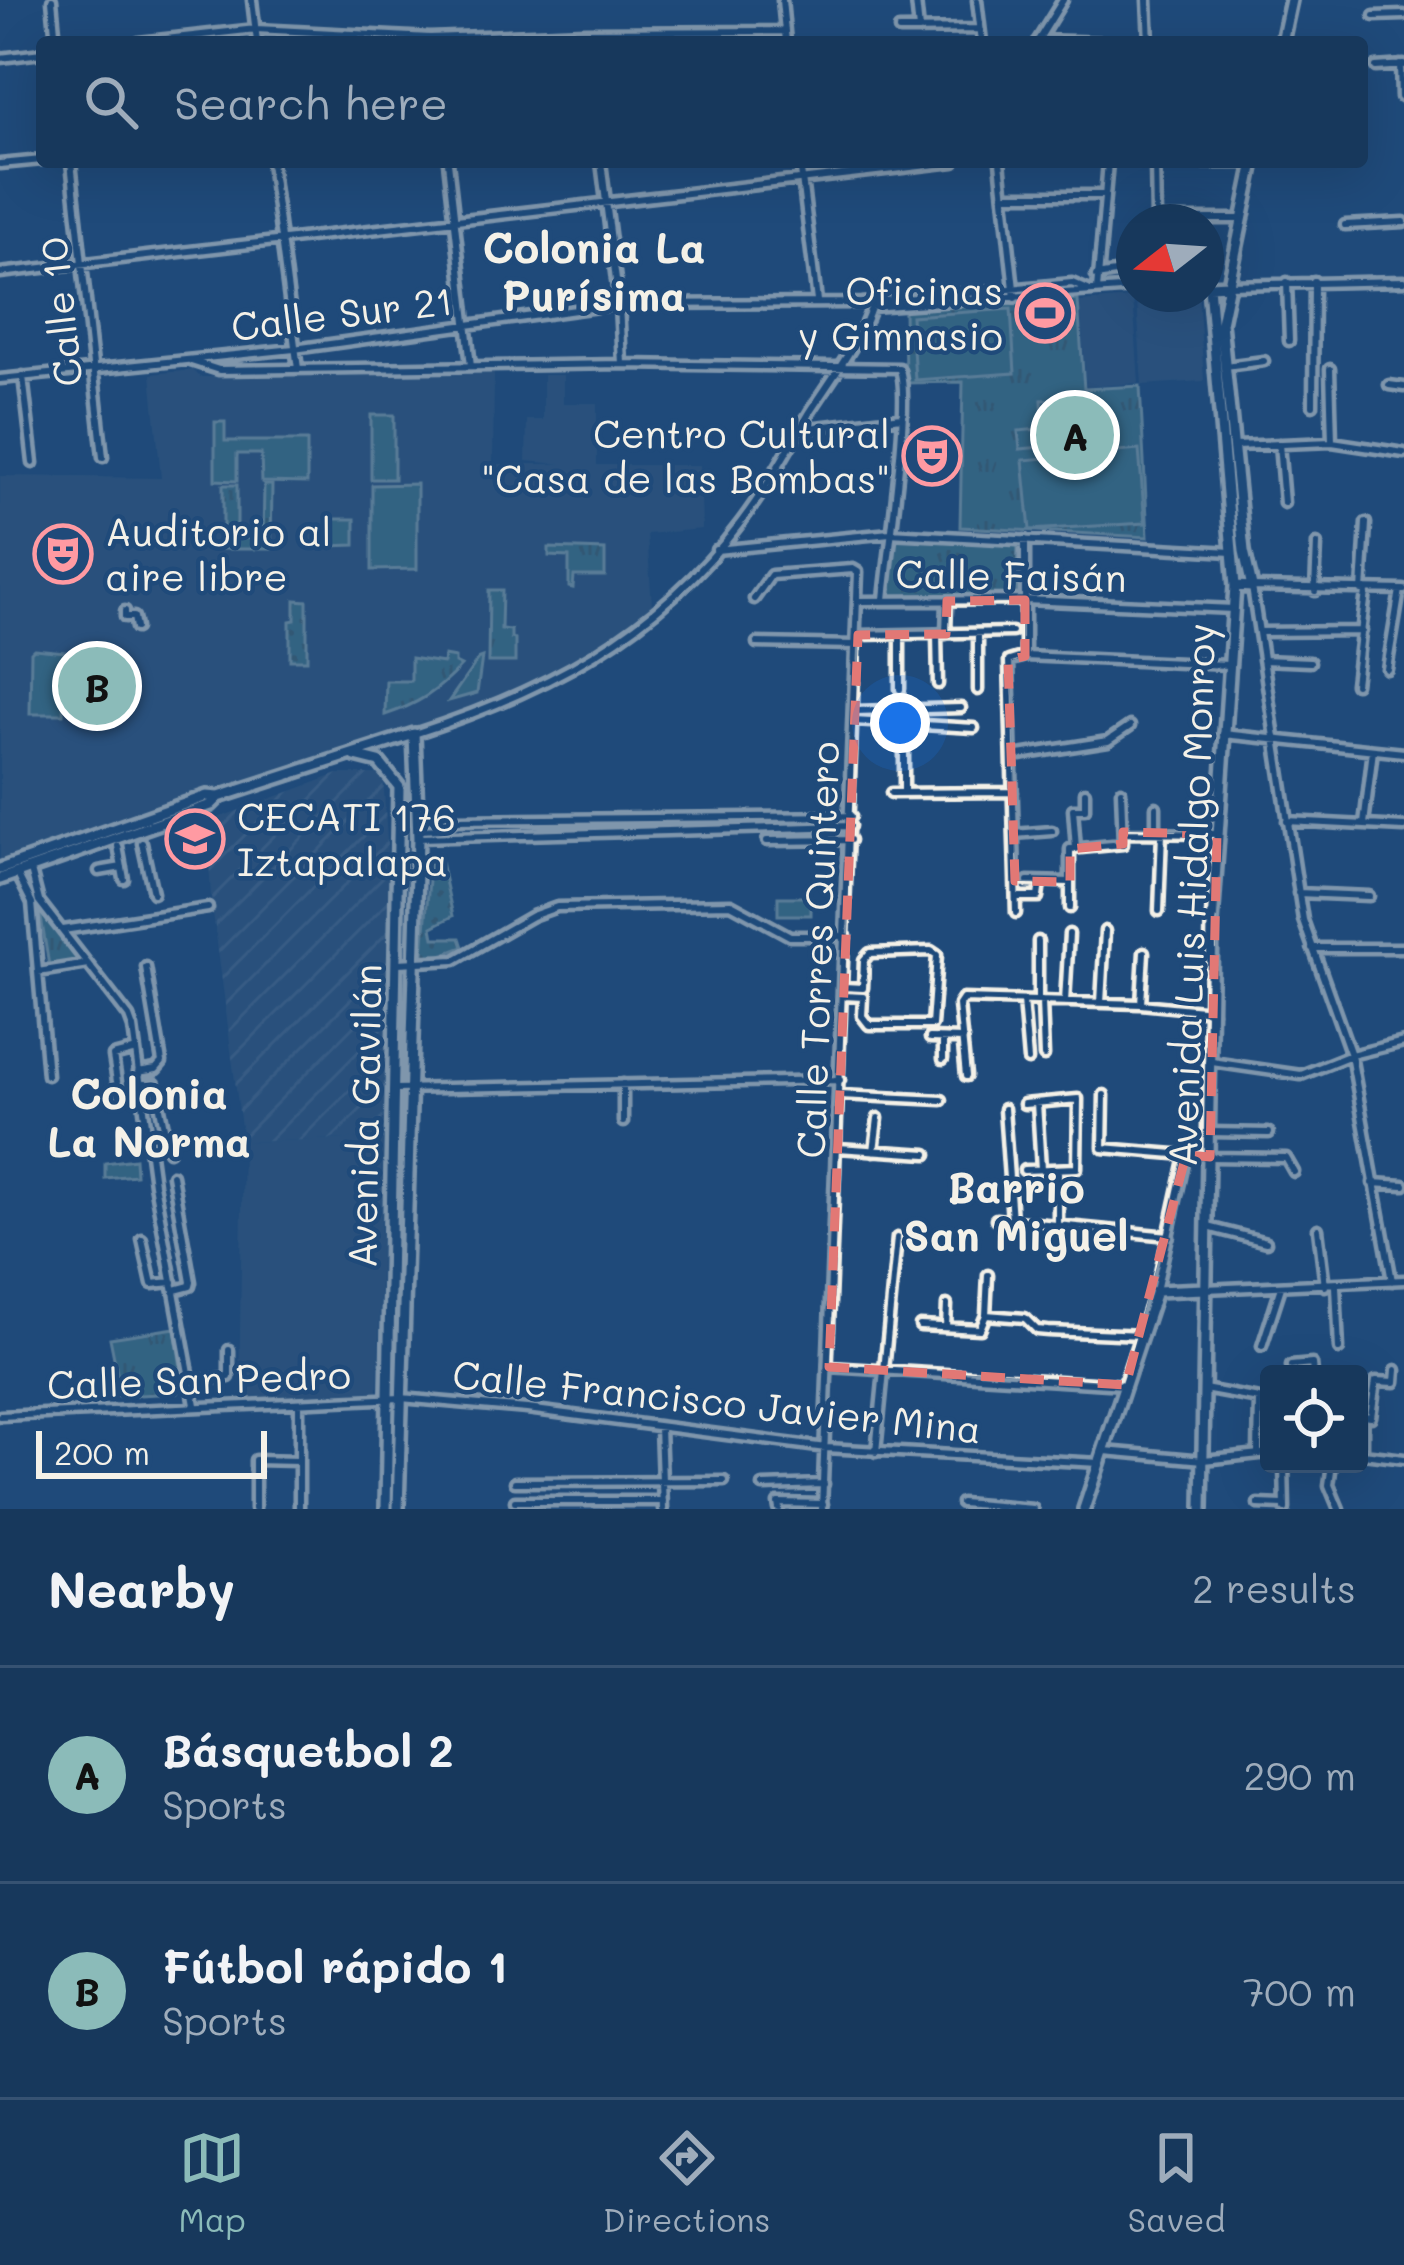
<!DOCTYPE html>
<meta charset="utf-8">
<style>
body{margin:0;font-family:Mali,sans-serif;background:#203f62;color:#f1f3f6}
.controls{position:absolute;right:36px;bottom:36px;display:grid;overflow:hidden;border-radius:12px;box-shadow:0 12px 48px #0002}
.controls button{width:108px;height:108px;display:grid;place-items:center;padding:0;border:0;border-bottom:3px solid #365272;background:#17385c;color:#f1f3f6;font:60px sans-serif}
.compass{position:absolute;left:1116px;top:204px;width:108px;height:108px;border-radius:50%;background:#17385c;box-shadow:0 12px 48px #0002;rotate:253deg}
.scale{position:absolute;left:36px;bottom:30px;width:231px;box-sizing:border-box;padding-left:12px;border:6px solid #f4f1e8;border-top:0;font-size:33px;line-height:42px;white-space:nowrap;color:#f4f1e8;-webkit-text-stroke:9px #1f4a7a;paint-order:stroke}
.you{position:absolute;left:900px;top:723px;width:42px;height:42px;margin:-30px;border:9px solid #fff;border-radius:50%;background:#1a73e8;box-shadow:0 0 0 18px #1a73e833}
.badge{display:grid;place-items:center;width:78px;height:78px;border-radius:50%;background:#8bbbb9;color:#111;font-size:39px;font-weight:700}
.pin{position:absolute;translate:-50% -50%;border:6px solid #fff;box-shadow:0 3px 12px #0006}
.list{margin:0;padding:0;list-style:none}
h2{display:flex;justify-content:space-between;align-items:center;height:156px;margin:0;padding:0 48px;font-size:51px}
h2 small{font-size:39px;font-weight:400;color:#9eacbb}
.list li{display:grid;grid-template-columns:78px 1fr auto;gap:36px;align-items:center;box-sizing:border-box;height:216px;padding:0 48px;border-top:3px solid #365272}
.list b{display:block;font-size:45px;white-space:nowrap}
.list p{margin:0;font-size:39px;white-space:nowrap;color:#9eacbb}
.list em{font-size:39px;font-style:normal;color:#9eacbb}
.icon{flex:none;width:66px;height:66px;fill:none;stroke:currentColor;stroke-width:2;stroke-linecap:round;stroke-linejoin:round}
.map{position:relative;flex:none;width:1404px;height:1509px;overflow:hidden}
.search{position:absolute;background:#17385c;box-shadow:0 12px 48px #0002;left:36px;right:36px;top:36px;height:132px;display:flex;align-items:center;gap:30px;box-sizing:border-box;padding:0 42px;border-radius:12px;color:#9eacbb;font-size:45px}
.sheet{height:588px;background:#17385c}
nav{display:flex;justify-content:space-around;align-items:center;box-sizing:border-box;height:168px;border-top:3px solid #365272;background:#17385c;font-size:33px;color:#9eacbb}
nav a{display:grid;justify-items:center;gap:6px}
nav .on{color:#8bbbb9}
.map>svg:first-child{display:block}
.built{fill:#36587f}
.industrial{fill:url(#industrial-furrows)}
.grass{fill:url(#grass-dots);stroke:#a0b8ba;stroke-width:3}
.park{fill:url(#park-tufts);stroke:#a0b8ba;stroke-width:3}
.garden{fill:#4c808d;stroke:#a0b8ba;stroke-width:3}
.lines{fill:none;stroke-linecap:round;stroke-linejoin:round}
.street-casing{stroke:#f4f1e8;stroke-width:15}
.secondary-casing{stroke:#f4f1e8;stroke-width:18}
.street{stroke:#1f4a7a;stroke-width:6}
.secondary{stroke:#1f4a7a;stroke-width:9}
.marked{fill:none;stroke:#e27875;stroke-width:9;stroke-dasharray:24 15;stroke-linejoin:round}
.labels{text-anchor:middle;stroke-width:9;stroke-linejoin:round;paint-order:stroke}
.poi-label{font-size:39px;fill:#f4f1e8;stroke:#1f4a7a;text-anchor:end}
.street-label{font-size:39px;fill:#f4f1e8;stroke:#1f4a7a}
.neighbourhood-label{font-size:42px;font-weight:bold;fill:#f4f1e8;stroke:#1f4a7a}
</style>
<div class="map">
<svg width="1404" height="1509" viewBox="0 0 1404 1509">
<defs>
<pattern id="industrial-furrows" width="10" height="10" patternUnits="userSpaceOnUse" patternTransform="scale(3)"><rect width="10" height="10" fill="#36587f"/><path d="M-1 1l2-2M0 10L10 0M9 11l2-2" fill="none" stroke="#547091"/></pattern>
<pattern id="grass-dots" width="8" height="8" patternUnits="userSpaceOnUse" patternTransform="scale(3)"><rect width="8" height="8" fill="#4c808d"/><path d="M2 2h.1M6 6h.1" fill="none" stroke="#4b676d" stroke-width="1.8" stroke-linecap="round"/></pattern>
<pattern id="park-tufts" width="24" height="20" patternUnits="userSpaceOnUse" patternTransform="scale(3)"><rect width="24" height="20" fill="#4c808d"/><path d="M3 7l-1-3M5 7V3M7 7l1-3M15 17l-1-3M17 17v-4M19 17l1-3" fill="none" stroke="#4b676d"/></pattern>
</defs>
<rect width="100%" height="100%" fill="#1f4a7a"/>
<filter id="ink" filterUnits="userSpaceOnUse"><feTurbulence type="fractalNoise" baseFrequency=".00833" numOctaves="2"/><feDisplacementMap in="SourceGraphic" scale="24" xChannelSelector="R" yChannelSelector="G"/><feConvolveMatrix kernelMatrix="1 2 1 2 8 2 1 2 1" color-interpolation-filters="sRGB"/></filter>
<g filter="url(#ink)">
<!-- built -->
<path class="built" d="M1198,294L1204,381L1142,385L1137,298Z
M1133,298L1139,383L1086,387L1080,302Z
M193,370L200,377H236L241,373H494L493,464H561L526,461L527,420H543V375H563V403H597V465H700L702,529L647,534L652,606L630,627L564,670L440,721L135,817L0,864V476L161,478L151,374Z
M383,1138L378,1394L300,1399L239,1396L243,1142Z"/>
<!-- industrial -->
<path class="industrial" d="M338,774H383L390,893L383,1138L243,1142L211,897L207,822Z"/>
<!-- grass -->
<path class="grass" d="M295,600L307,601V660H290V621L295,620Z
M439,853L453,916L432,927L434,938H460L463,947L442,955H423L431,854Z"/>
<!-- park -->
<path class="park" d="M1078,300L1084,389L1140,386L1148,537L960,527L963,382L905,383L904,309Z
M223,485H237V538L263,539L264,485H272L271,549H223Z
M893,538L1018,543L1016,601L891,597Z
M549,548L605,550V576H574L573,588L569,587V557L549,556Z
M489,590H502L501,629L511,630V638L515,639V662H488Z
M444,656L455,658V663L461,666C437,692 418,704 385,715L386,681H411V658L443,663Z
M482,657L477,693L449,701L479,658Z
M40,911L79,961V962L49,966Z
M175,1328L183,1381L178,1393L119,1396L110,1391L120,1388L110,1338Z"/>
<!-- garden -->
<path class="garden" d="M1011,309L1015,373L915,380L911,316Z
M1082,398L1084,420L1043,422L1042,400Z
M371,415H394V479H371Z
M215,422H225V441H307V483L262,482L261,454H237V481L215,480Z
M1091,425L1093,443L1059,446L1058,427Z
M1051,428L1053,446L1020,449L1018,431Z
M1139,450L1145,523L1030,530L1023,460Z
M417,484V569L372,570V485Z
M355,519V545L328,546L327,519Z
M34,649L66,652L63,714H30L31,652Z
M84,651L116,655L113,717H80V655Z
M778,897H811V915H778Z
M135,1159L136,1175L105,1178V1163Z"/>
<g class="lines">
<!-- street casing -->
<g class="street-casing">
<path id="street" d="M52,0L56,42
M252,0L257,42
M782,0L786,42
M977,0L982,42
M1147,0L1149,42
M916,2L919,30
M1374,16L1404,15
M899,30L980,29
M1038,40L1108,42
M139,42L256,29L430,38L585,32L785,31
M518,42L544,37
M1037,42L1063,0
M0,58L42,53
M1400,65L1401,97
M1376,67L1404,65
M71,162L103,457
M271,162L298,369
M448,162L471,366
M601,162L619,304L622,364
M800,162L817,301
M1000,162L1015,298
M1155,162L1156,218
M1181,163H1254
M0,164L42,160
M1004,195H1105
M1156,219H1240
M1345,225L1404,222
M0,273L954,162
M1096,276L1134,270
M1287,282L1289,341
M1228,285L1404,281
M1097,290L1108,162
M871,307L1134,288
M191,361L219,370L622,364L899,368C913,393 887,559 884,600
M1225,366L1264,361
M1330,369L1332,442
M23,376L33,463
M0,379L294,349L619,304L862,303L1072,283L1088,290
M1389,385L1404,387
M1313,405L1314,281
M800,429L902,417
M1279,444L1284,503
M1235,446L1332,442L1404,453
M716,550L890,533L1232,552
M1315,591L1317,544
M1362,591L1366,523
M754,599L771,575L853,569L858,572L822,1509
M860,601L1025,600L1234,609
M125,611V617H134L136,628
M1259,632L1362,631
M937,634L938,684
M946,634L947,602
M858,635L1012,632
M900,635V689
M757,643L856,645
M1025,656V540
M1263,660L1310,662
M1387,669L1400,590
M1355,684L1366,592
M978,690V633
M855,711L961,708
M854,721L974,728
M414,734C545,692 657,634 741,522C767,488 788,449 810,412C829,382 866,334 873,300
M1223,734L1404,753
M1013,756L1108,741L1130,726
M891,793L1013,792
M904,793V747
M1156,807V833
M1287,821L1404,827
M1364,824L1373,750
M419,830L440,829L456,820L851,816
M1124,833L1217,834
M1014,834L1052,831
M418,838L850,826
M767,841L850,840
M142,843L153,893
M118,846L124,879
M1076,849L1073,809H1085V792
M31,870L39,901L129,1017L133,1028L154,1184L195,1405
M99,871L122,867
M17,873L32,903L47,1075
M1028,881L1070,882
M1298,893L1369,896
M1016,897H1038L1040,882
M1070,908V849L1123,844L1121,791
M1159,911L1162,833
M1016,913L1009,661L1025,656L1228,665
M63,930L208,908
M1312,948H1404
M398,963L455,960L532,916L557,907L731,904L790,936H846
M38,972L88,964
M844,996L863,997L862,1016L869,1025H932L937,955L931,951L870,953L864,960L863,988L844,987
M1023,1001L1028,1060
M1038,1001V941
M1042,1001L1044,1056
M1065,1002L1069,934
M1101,1003L1105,931
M1141,1004L1144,952
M930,1038L963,1039
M943,1059V1039
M1212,1062L1301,1075L1351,1055L1404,1042
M138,1072L156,1069L162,1062L146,967
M966,1076L959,1005L963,999L1141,1004L1212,1011
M139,1084H155L169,1151
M395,1089L840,1080
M119,1094L113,1056L136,1050
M840,1095L942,1100
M1104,1095L1103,1148L1210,1157L1286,1158L1294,1172
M1037,1103L1041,1169
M1024,1104L1078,1099L1077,1168L1024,1170
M1004,1109L1012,1220
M623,1122V1084
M1211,1132L1269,1133
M838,1148L927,1154
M874,1151L878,1118
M172,1175L191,1282L190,1286L175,1290
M1373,1183L1404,1185
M996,1219L1169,1236
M1058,1224V1169
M1208,1227L1266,1242
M1318,1229L1325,1286
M142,1239L152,1284L173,1282
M1392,1281L1351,1055L1303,920L1252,587L1404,590
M1336,1286L1339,1349
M1205,1289L1404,1280
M1156,1291L1186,1155
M986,1315L1025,1318L1037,1330L1048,1331L1143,1335
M986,1315L988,1275
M920,1326L980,1329L986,1315
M946,1327L947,1305
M1262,1346L1281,1287
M1291,1366L1312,1364L1313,1374
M829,1367L1125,1385
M191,1382L229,1377V1350
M1204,1389L1259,1399L1258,1454
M0,1416L401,1398L527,1409L826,1448L1100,1463
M660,1427L663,1509
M1105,1451L1204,1460L1269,1453
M876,1452L897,1238
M1363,1454V1416L1371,1417L1376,1381L1395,1382L1396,1370
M1363,1454L1404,1459
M1284,1464L1285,1509
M1332,1464L1329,1485L1339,1509
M515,1482L724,1481
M763,1486L824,1484
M515,1501H663
M961,1503L1033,1509
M1258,1504L1283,1505
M255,1509V1460L298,1461
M299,1509V1405
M779,1509L778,1503L823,1504"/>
</g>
<!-- secondary casing -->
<g class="secondary-casing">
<path id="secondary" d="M1282,42L1291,0
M1235,586L1252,587L1244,551L1221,323L1254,162
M355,756L379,762L399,787L386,1509
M0,869L207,796L219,797L414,734L418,838L398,1509
M0,879L211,805L219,797
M1084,1509L1156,1291L1205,1289
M1202,1509L1212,924L1235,586L1209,286L1228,285"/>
</g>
<!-- street -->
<use href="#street" class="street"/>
<!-- secondary -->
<use href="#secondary" class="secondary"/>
</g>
</g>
<!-- marked area -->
<path d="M0 0H1404V1509H0ZM1025,600V656L1008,660L1015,881L1070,882V849L1123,844V832L1217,834L1210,1157L1186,1155L1126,1385L829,1367L858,635L946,634L947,601Z" fill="#1f4a7a" fill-opacity=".55" fill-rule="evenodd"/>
<path class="marked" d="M1025,600V656L1008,660L1015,881L1070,882V849L1123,844V832L1217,834L1210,1157L1186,1155L1126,1385L829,1367L858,635L946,634L947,601Z"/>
<!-- icons -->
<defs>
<g id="stadium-ring" transform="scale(3)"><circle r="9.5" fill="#1f4a7a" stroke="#ff9aa2" stroke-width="1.5"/><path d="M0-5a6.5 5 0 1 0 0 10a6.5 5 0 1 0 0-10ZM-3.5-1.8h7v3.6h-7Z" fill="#ff9aa2"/></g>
<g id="theatre-ring" transform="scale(3)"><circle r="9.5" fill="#1f4a7a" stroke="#ff9aa2" stroke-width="1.5"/><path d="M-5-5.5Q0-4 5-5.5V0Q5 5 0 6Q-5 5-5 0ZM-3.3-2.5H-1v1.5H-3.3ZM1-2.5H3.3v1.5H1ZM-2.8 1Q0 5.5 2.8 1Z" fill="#ff9aa2"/></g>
<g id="university-ring" transform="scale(3)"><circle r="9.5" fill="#1f4a7a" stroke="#ff9aa2" stroke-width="1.5"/><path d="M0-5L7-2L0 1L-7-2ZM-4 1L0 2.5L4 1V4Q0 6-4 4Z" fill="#ff9aa2"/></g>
</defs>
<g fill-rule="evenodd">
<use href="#stadium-ring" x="1045" y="313"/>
<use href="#theatre-ring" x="932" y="456"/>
<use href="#theatre-ring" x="63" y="554"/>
<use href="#university-ring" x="195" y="839"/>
</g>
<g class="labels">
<!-- poi labels -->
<g class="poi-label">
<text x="1003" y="305">Oficinas<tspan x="1003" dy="45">y Gimnasio</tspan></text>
<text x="890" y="448">Centro Cultural<tspan x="890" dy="45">"Casa de las Bombas"</tspan></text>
<text x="105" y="546" text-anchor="start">Auditorio al<tspan x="105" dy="45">aire libre</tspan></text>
<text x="237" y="831" text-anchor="start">CECATI 176<tspan x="237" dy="45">Iztapalapa</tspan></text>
</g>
<!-- street labels -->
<g class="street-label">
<text transform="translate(61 312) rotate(-96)" y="14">Calle 10</text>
<text transform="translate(342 314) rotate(-7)" y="14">Calle Sur 21</text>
<text transform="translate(1011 576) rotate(1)" y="14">Calle Faisán</text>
<text transform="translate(1192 895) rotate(-88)" y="14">Avenida Luis Hidalgo Monroy</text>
<text transform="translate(818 950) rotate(-88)" y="14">Calle Torres Quintero</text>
<text transform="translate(365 1116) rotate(-89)" y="14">Avenida Gavilán</text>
<text transform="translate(199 1380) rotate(-2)" y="14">Calle San Pedro</text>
<text transform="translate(717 1402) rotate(6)" y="14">Calle Francisco Javier Mina</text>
</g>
<!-- neighbourhood labels -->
<g class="neighbourhood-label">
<text x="594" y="263">Colonia La<tspan x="594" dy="48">Purísima</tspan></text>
<text x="149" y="1109">Colonia<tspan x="149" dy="48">La Norma</tspan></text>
<text x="1016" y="1203">Barrio<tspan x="1016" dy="48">San Miguel</tspan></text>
</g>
</g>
</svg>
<div class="controls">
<button><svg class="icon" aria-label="locate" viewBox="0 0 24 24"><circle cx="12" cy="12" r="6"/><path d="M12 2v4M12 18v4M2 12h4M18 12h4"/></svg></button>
</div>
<svg class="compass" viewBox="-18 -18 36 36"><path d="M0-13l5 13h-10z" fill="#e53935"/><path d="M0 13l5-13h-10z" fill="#9eacbb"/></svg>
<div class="scale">200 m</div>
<div class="you"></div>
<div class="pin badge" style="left:1075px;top:435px">A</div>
<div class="pin badge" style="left:97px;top:686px">B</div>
<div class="search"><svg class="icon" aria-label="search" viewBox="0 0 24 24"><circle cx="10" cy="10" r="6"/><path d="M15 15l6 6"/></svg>Search here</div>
</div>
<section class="sheet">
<h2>Nearby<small>2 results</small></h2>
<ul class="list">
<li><span class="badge">A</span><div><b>Básquetbol 2</b><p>Sports</p></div><em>290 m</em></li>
<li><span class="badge">B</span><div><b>Fútbol rápido 1</b><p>Sports</p></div><em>700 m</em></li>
</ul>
</section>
<nav>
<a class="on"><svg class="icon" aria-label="map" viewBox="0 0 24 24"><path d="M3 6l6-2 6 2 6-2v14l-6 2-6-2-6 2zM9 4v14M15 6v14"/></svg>Map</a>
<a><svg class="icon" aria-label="directions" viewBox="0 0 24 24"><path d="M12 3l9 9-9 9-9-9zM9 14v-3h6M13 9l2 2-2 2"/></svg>Directions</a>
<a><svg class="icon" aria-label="saved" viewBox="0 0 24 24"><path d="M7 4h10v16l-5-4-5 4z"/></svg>Saved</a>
</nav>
